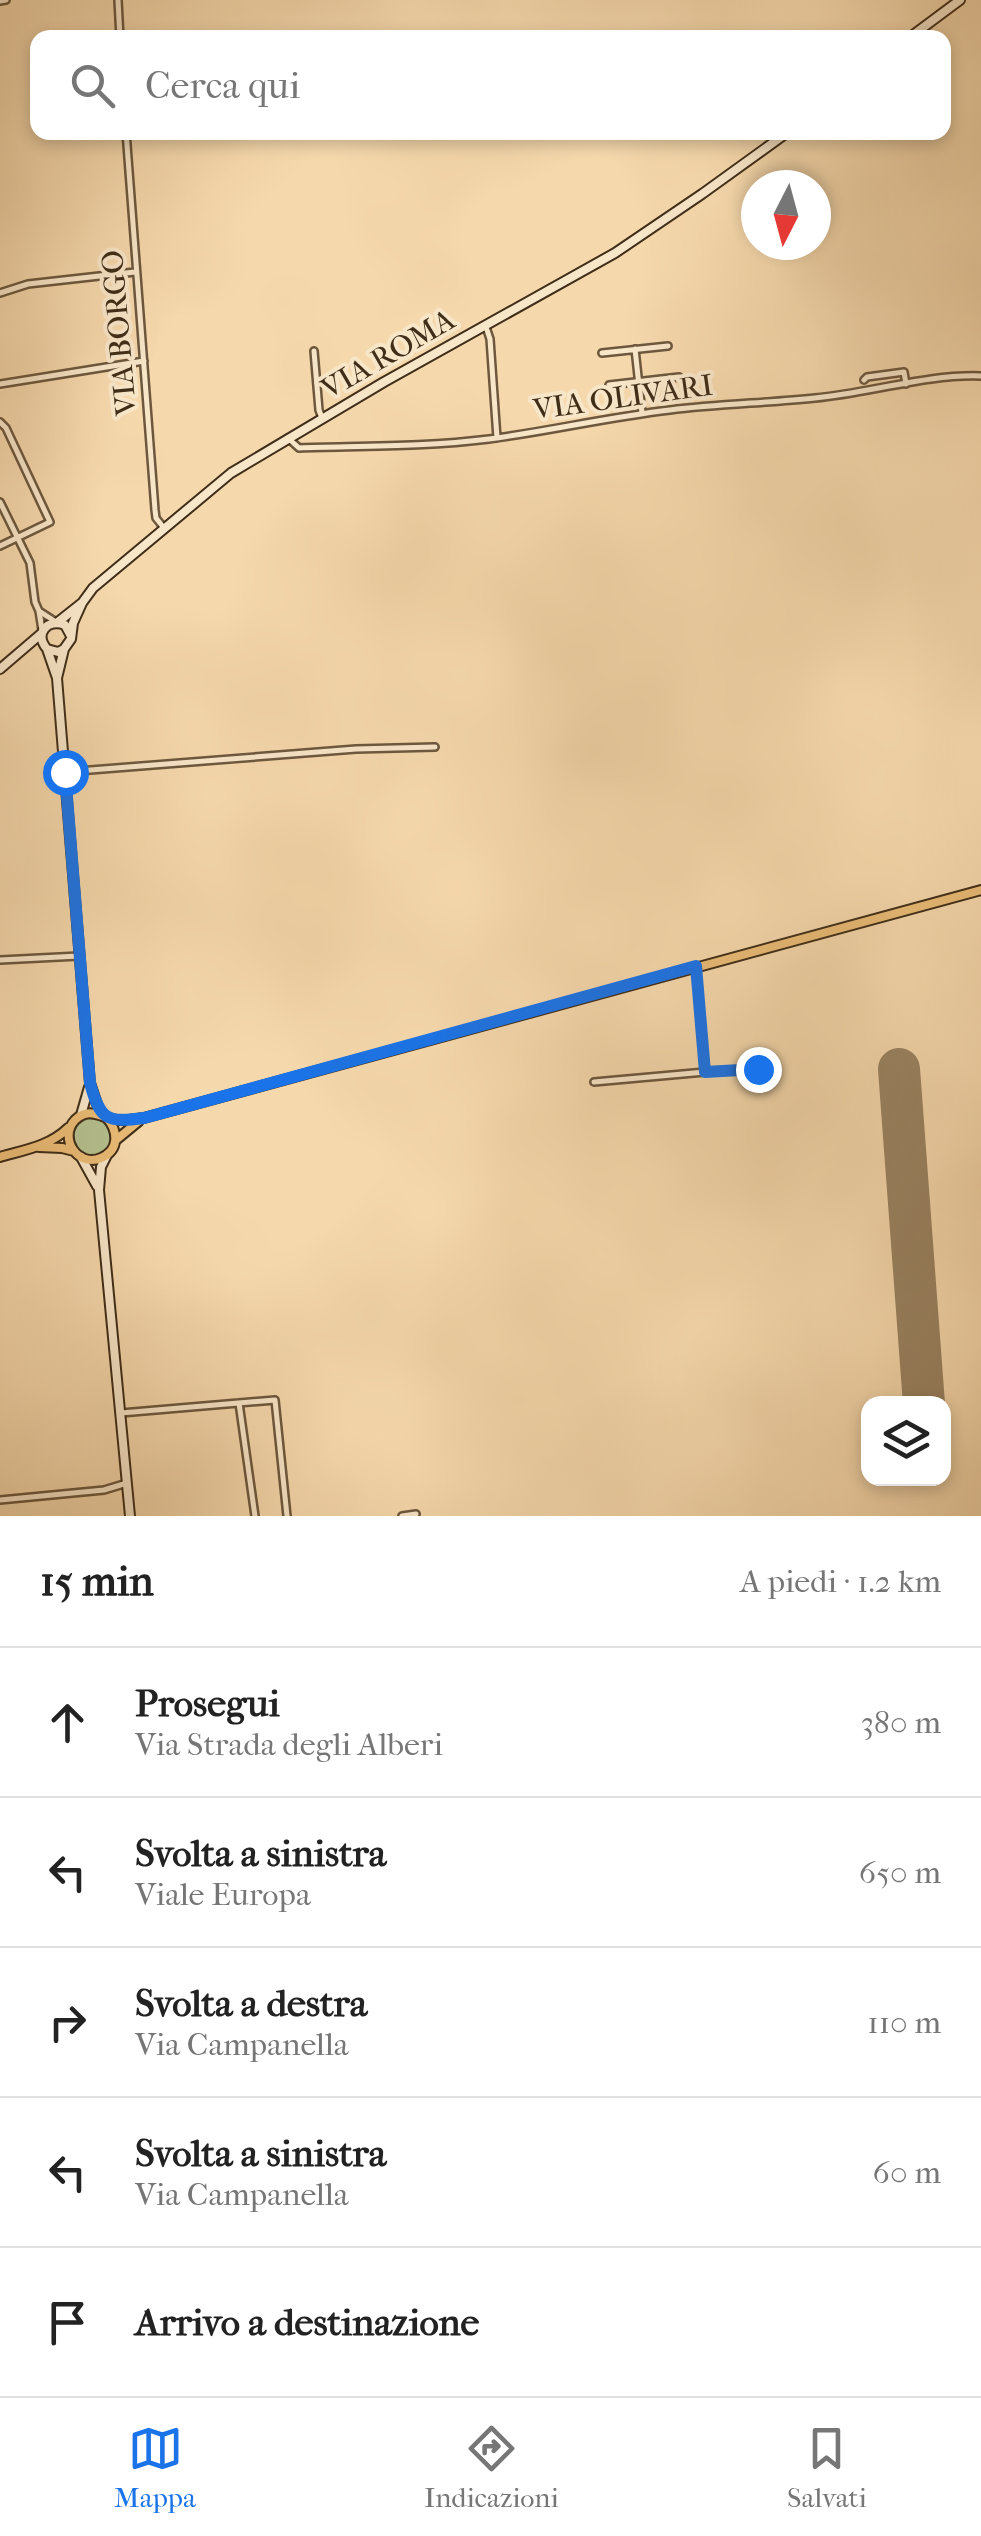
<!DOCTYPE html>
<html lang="it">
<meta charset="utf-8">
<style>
body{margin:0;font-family:"IM FELL French Canon",serif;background:#f2f2f2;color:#222}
.controls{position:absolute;right:30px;bottom:30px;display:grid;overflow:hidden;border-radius:20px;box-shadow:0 5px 15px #0003}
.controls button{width:90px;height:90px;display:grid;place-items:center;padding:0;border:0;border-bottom:2px solid #e0e0e0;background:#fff;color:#222;font:50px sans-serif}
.compass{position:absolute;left:741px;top:170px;width:90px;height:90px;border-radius:50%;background:#fff;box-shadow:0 5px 15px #0003;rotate:186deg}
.stop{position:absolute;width:30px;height:30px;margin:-22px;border:8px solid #1a73e8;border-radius:50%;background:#fff}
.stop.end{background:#1a73e8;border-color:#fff;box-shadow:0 2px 10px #0008}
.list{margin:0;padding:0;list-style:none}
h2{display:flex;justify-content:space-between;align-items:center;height:130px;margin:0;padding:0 40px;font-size:42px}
h2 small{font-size:32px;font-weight:400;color:#767676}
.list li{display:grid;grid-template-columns:65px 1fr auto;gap:30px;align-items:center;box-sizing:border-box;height:150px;padding:0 40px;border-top:2px solid #e0e0e0}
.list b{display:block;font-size:38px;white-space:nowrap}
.list p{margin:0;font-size:32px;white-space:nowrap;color:#767676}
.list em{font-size:32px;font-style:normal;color:#767676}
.icon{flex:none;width:55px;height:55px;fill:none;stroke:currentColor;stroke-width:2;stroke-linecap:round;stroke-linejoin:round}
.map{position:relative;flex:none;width:981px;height:1516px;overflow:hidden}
.search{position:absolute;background:#fff;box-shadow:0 5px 15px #0003;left:30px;right:30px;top:30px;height:110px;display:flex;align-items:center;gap:25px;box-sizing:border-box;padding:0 35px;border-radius:20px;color:#767676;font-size:38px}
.sheet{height:880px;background:#fff}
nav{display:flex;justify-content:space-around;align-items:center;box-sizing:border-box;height:140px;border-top:2px solid #e0e0e0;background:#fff;font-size:28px;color:#767676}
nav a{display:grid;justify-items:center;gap:5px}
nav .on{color:#1a73e8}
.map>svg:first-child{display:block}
.green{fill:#b5c08f;stroke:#7a7754;stroke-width:2.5}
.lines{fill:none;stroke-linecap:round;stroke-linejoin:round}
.runway{stroke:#9a8362;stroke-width:42}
.minor-casing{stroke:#6d583e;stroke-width:10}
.secondary-casing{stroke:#402e19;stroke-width:12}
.primary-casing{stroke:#402e19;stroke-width:12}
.minor{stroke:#f8e6c9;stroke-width:5}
.secondary{stroke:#f8e6c9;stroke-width:8}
.primary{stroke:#eabc76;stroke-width:8}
.route{stroke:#1a73e8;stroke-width:12}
.labels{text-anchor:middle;stroke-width:8;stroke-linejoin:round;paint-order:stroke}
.street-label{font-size:30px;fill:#402e19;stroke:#f8e6c9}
</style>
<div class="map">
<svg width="981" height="1516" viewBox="0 0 981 1516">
<rect width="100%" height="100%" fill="#f5d8ac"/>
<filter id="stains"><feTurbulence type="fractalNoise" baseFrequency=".002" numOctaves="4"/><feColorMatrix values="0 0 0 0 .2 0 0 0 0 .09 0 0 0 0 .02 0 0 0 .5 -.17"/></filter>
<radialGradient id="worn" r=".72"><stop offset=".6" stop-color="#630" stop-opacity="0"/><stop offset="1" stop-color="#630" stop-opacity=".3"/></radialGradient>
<!-- green -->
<path class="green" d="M73 1137a19 19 0 1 1 38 0a19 19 0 1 1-38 0Z"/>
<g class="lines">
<!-- runway -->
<path class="runway" d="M899,1069L924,1404"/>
<!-- minor casing -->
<g class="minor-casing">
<path id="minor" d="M118,0L120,38
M0,1L6,0
M126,132L155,510L156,518L164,528
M0,293L28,284L135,272
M486,327L490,339L497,438
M635,349L642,413
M314,351L319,410L322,418
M602,353L668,346
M864,380L867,377L904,372L906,384
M0,384L144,361
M609,385L679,377
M0,422L6,428L50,522L0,546
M288,438L299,448C362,446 426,447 489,439C550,431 609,417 670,410C718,404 767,403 815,398C870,393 926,374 981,376
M0,502L30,563L35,602L39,611L42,630
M39,611L56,622
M65,772L356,749L435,747
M0,960L79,956
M705,1072L757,1069
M594,1082L705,1072L696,967
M239,1403L255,1516
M121,1413L275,1400L287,1516
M0,1500L104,1490L127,1483
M402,1516L416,1514"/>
</g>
<!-- secondary casing -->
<g class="secondary-casing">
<path id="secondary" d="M909,38L960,0
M58,622L82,603
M47,649L57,678L90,1083L98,1107L103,1116
M64,649L58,652L47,649C34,634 47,618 65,625L71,636
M0,669L42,633
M57,678L64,649L71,639L73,623L82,603L93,588L231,473L384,382L615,253L702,194L788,132
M81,1115L89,1087
M107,1155L101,1167L99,1190L130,1516
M81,1157L97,1186"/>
</g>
<!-- primary casing -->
<g class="primary-casing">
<path id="primary" d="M107,1118C118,1131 120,1150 101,1158C78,1168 58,1138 75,1120C88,1107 99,1116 112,1119C122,1122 134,1119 144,1118L981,890
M116,1140L139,1121
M39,1147L62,1148L74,1151
M0,1157C24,1150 50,1146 68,1128"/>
</g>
<!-- minor -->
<use href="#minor" class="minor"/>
<!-- secondary -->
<use href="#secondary" class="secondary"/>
<!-- primary -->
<use href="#primary" class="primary"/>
</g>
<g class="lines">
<!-- route -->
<path class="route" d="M65,772L90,1083C100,1120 107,1123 144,1118L696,966L705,1072L758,1069"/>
</g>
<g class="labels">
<!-- street labels -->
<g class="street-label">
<text transform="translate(119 333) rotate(-95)" y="10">VIA BORGO</text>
<text transform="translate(388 354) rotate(-30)" y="10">VIA ROMA</text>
<text transform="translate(623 397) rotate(-8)" y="10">VIA OLIVARI</text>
</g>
</g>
<rect width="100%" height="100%" filter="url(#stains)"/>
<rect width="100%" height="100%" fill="url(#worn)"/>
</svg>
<div class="controls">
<button><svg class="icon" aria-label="layers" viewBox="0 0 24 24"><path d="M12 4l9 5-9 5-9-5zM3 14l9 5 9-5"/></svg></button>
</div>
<svg class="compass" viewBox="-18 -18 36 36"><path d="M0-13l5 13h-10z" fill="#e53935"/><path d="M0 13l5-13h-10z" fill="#767676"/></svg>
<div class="stop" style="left:65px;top:772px"></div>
<div class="stop end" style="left:758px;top:1069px"></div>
<div class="search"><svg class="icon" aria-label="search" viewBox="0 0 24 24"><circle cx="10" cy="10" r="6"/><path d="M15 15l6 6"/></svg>Cerca qui</div>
</div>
<section class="sheet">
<h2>15 min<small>A piedi · 1.2 km</small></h2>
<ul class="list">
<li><svg class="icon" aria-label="ahead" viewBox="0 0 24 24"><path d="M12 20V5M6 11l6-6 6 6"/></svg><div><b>Prosegui</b><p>Via Strada degli Alberi</p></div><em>380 m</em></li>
<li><svg class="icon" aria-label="left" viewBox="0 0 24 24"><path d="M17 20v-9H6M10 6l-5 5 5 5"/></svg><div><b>Svolta a sinistra</b><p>Viale Europa</p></div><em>650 m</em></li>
<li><svg class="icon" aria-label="right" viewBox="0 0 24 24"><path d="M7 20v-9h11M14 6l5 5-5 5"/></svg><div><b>Svolta a destra</b><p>Via Campanella</p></div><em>110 m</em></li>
<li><svg class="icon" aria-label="left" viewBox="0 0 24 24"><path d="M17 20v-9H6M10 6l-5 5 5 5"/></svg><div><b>Svolta a sinistra</b><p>Via Campanella</p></div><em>60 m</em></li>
<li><svg class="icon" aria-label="arrive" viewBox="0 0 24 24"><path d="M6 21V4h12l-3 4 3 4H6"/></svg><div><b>Arrivo a destinazione</b></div></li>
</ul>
</section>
<nav>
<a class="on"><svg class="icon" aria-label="map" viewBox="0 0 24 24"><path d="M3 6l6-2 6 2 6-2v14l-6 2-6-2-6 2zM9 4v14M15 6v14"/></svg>Mappa</a>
<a><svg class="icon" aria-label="directions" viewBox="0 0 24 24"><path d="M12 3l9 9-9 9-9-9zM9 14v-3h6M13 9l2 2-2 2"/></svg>Indicazioni</a>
<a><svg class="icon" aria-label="saved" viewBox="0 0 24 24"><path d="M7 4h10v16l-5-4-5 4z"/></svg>Salvati</a>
</nav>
